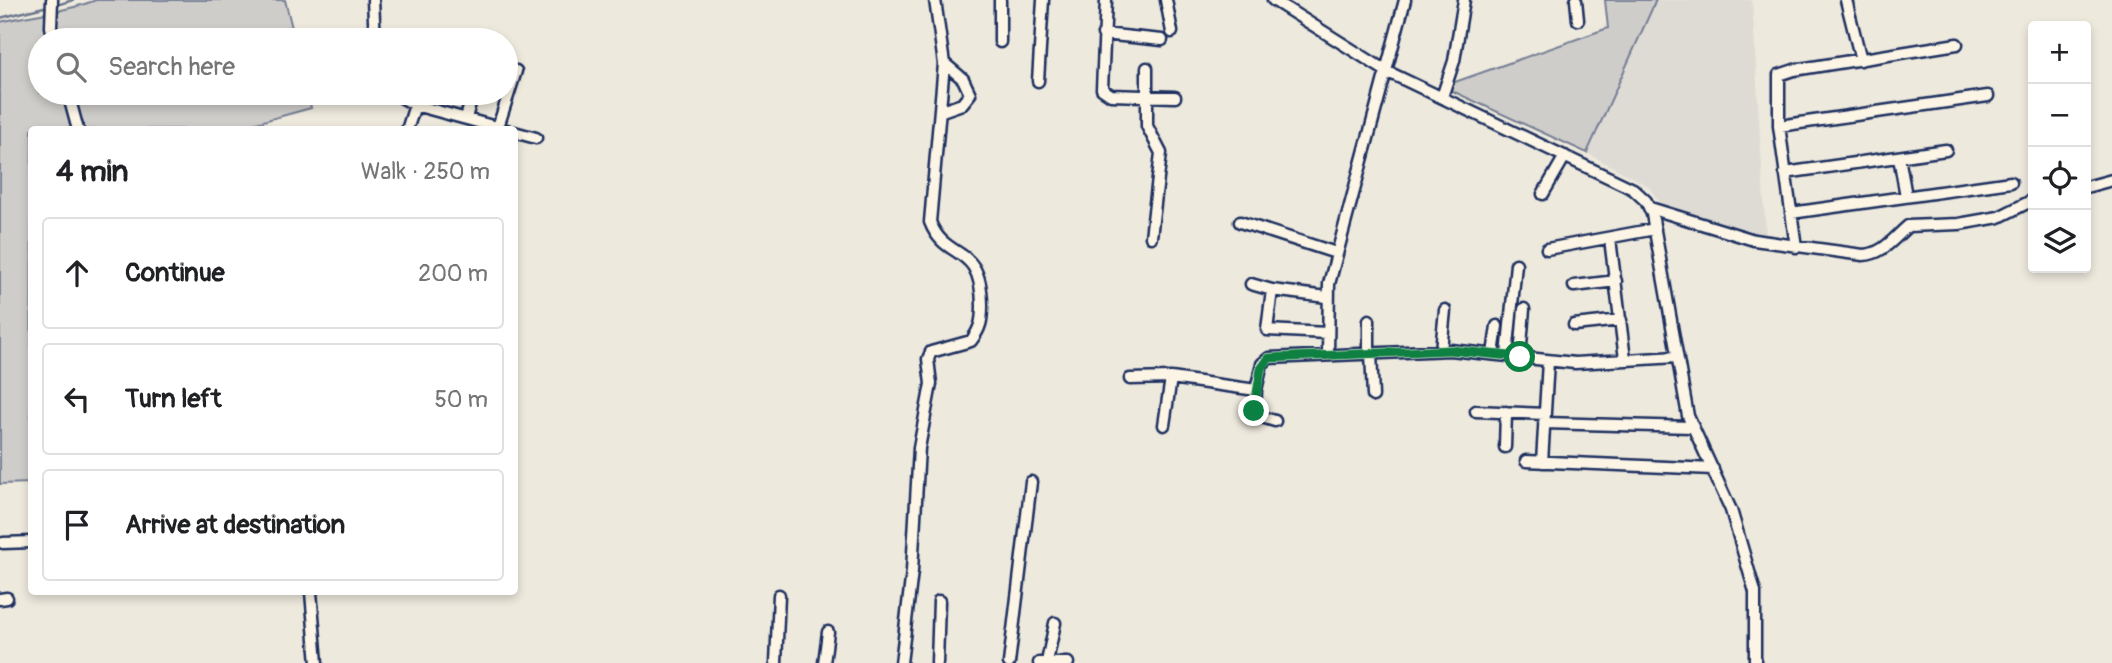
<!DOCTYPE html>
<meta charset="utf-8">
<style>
body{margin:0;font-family:Pangolin,sans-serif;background:#f6f6f6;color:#202124}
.controls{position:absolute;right:21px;top:21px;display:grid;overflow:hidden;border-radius:7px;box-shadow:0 4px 10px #0003}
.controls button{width:63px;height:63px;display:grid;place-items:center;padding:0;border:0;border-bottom:2px solid #e0e0e0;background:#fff;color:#202124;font:35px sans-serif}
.stop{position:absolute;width:21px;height:21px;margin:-16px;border:5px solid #0b8043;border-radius:50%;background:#fff}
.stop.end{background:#0b8043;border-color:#fff;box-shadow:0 2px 7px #0008}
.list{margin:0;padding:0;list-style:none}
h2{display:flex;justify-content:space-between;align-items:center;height:91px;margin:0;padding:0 28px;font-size:30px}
h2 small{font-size:23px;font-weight:400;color:#757577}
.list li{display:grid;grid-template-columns:46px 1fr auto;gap:21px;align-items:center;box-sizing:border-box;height:112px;margin:0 14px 14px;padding:0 14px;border:2px solid #e0e0e0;border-radius:7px}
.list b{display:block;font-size:26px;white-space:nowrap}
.list em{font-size:23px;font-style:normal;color:#757577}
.icon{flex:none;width:38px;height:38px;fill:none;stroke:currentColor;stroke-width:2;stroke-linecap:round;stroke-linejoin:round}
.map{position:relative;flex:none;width:2112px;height:663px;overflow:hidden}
.search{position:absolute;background:#fff;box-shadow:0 4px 10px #0003;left:28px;top:28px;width:490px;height:77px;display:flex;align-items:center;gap:18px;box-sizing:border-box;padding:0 24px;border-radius:38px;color:#757577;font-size:26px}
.panel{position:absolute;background:#fff;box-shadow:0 4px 10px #0003;left:28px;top:126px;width:490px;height:469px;border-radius:7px}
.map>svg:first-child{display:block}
.built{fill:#dedbd4}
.green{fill:#cfcdca;stroke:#757e94;stroke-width:2}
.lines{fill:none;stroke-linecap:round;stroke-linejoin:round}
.stream{stroke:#6c778f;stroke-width:2.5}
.minor-casing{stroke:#1b2f5e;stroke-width:15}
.minor{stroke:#fcf5e5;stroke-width:10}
.route{stroke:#0b8043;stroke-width:9}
</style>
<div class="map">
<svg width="2112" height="663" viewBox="0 0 2112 663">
<rect width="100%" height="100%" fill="#eee9dd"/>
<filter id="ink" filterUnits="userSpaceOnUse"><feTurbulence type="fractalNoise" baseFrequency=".0143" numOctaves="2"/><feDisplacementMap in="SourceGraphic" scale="14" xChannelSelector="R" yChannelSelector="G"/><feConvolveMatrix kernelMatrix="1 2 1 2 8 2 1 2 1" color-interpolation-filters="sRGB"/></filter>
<g filter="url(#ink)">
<!-- built -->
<path class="built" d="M1656,0H1752L1766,237L1660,203L1648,186L1587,153Z"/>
<!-- green -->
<path class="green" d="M96,0H285L295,40H40V93H308L311,108L234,129L32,130L31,483L0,484V22C32,14 66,12 96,0Z
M1605,0H1656L1587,153L1450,90L1452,83L1608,28Z"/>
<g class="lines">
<!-- stream -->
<path class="stream" d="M54,6L73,0
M0,18L48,6"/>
<!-- minor casing -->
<g class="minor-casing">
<path id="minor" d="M52,0L51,27L54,40
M373,0L375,40
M1000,0V42
M1106,0L1102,89L1111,95L1175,97
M1166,0L1172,32
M1273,0L1386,71L1633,189L1646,201L1652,214L1688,416L1731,510L1755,592V663
M1576,0L1578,20
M1846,0L1861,60
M1103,34L1162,40
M1147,68V126L1161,153L1151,237
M1038,81L1043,0
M68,93L78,130
M394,93L415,105L407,130
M417,93L415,105L507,130
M1442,97L1454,61L1464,0
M942,111L962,104L970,94L963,79L944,63
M466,118L473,93
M1779,126L1988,96
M498,127L516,71
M514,132L536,138
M1899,157L1906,196
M1785,173L1946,150
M2086,187L2112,180
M1543,194L1565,156
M1650,208L1754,240L1863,255C1883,254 1893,239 1908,226L1959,224L1999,217L2033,200
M1791,213L2011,182
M1240,222L1336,253
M1610,239L1625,359
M1796,247L1779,126V75L1794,70L1957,44
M1547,249L1655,229
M1251,284L1272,290L1327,297
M1574,286L1616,281
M1272,290L1267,330L1327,333
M1369,320V353
M1574,325L1621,320
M1441,350L1445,310
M1371,353L1373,396
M1493,354L1497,326
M1328,355L1329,284L1405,0
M1507,356L1516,264
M1520,357L1524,309
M1130,379L1171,378L1256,390L1262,364L1269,358L1450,350L1575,363L1677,357
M1256,390L1255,415L1275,421
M1476,411L1545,414
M1544,423L1692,427
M1164,425L1171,378
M1505,447L1506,412
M1526,461L1713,469
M1542,462L1548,361
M3,543L32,542
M311,592L317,663
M0,599L7,598
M1047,662L1055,623
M776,663L779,595
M824,663L828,632
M901,663L912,571L919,448L931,384L928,359L931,352L971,341C981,328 982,320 982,305C981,241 946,263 930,222L944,64L935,0
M937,663L939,601
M1009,663L1031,482
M1039,663H1068"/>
</g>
<!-- minor -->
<use href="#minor" class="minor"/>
</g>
</g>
<g class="lines" filter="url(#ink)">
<!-- route -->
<path class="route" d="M1254,411L1261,369L1269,358L1450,350L1520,357"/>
</g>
</svg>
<div class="controls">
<button>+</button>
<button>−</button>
<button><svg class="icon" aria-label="locate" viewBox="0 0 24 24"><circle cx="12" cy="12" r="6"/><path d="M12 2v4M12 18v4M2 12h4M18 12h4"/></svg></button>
<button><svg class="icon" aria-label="layers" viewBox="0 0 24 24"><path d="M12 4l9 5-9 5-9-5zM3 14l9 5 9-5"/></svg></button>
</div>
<div class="stop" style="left:1520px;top:357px"></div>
<div class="stop end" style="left:1254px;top:411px"></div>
<div class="search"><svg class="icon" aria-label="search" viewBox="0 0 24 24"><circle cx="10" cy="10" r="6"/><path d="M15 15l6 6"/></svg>Search here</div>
<section class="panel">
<h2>4 min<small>Walk · 250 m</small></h2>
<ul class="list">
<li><svg class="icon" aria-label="ahead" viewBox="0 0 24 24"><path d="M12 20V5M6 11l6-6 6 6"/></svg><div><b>Continue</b></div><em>200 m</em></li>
<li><svg class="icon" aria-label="left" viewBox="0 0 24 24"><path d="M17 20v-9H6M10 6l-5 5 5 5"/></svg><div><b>Turn left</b></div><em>50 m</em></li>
<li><svg class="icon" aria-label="arrive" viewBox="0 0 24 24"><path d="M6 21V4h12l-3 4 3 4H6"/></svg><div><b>Arrive at destination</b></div></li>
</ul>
</section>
</div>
